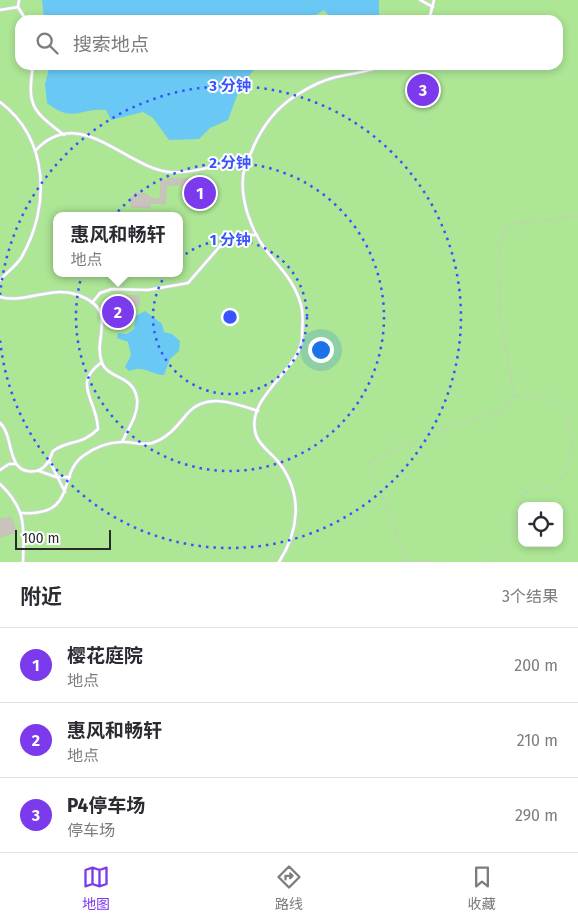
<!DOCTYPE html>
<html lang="zh">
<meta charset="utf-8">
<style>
body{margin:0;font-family:"Fira Sans","Noto Sans SC",sans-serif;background:#f2f2f3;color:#2b2b33}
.controls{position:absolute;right:15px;bottom:15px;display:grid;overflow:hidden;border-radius:10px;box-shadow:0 2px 8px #0003}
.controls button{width:45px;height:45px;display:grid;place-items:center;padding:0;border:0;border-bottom:1px solid #e1e1e2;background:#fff;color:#2b2b33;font:25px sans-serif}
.scale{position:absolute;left:15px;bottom:12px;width:96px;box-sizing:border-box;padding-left:5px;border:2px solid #2a2a2a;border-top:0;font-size:14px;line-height:18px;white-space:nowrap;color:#2a2a2a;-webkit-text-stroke:4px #fff;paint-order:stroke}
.you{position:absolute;left:320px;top:349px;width:18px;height:18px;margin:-12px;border:4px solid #fff;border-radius:50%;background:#1a73e8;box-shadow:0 0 0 8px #1a73e833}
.badge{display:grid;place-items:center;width:32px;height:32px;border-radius:50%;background:#7c3aed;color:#fff;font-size:16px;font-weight:700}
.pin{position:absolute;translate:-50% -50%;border:2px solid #fff;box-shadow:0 1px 5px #0006}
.popup{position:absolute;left:53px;top:212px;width:130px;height:65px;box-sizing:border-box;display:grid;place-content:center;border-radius:10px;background:#fff;filter:drop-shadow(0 1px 4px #0005);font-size:16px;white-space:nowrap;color:#7c7c81}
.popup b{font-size:19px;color:#2b2b33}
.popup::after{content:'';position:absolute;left:50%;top:100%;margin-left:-10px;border:10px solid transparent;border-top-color:#fff}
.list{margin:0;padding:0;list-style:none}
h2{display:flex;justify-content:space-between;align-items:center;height:65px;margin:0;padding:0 20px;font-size:21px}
h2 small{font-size:16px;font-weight:400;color:#7c7c81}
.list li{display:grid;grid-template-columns:32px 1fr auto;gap:15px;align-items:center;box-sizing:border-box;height:75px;padding:0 20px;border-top:1px solid #e1e1e2}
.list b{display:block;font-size:19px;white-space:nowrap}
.list p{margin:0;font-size:16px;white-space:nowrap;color:#7c7c81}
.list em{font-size:16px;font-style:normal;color:#7c7c81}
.icon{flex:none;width:28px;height:28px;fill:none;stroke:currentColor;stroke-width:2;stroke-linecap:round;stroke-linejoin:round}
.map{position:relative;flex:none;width:578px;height:562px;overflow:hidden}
.search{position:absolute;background:#fff;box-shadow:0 2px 8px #0003;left:15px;right:15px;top:15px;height:55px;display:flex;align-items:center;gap:12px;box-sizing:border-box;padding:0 18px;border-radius:15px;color:#7c7c81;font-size:19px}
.sheet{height:290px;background:#fff}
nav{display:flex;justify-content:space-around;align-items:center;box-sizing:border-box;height:70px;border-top:1px solid #e1e1e2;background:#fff;font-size:14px;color:#7c7c81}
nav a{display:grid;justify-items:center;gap:2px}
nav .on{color:#7c3aed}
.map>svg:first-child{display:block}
.green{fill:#ade695;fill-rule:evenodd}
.water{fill:#6ac9f4}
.building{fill:#c8c3bb;stroke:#c8c2b5}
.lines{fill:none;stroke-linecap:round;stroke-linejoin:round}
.lane-casing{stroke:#d1d3e4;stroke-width:4}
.path{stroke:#c8c8c8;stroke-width:1;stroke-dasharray:4 2.5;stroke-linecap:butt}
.lane{stroke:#fff;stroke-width:2.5}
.ring{fill:none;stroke:#3653ff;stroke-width:2.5;stroke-dasharray:2.5 5}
.centre{fill:#3653ff;stroke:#fff;stroke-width:2.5}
.ring-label{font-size:15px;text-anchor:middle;font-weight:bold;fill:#3653ff;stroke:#fff;stroke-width:4;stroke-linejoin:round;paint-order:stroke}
</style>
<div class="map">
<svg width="578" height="562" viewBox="0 0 578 562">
<rect width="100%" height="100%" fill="#ede6db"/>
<!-- green -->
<path class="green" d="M0,0H578V562H0ZM20,20H558V65H20ZM57,216H179V273H57ZM522,506H559V543H522Z"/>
<!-- water -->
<path class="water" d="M42,0H379V17L333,20L324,10L307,20H44Z
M50,65H258L241,85L228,120L210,128L199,139L169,140L153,118L143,112L111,120L106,110C81,107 73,124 47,103L45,84Z
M145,311L162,324L164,332L172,334L180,341L179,351L170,359L164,375C150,375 146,365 129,371L125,367L131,355L128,342L117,338L118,333L127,334L134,329L136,316Z"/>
<!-- building -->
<path class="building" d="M168,178L196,179V181L201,182L204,196L197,197L195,185H167L165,204L150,203V208L131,207V197H134V193L147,194L150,198L160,199L161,181H168Z
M123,295L139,296V305H121L120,320L115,319L117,300H123Z
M11,517L17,532L0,537V519Z"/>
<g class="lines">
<!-- lane casing -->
<g class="lane-casing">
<path id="lane" d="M19,0L18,7L26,20
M420,0L433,7
M0,10L18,7
M429,20L434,0
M33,65C27,107 32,110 64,135
M0,102C49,139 51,207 21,258C16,266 6,273 0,280
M36,150C80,104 125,167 169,172C196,175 220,160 245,166
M0,297C26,304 51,285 78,295C120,310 92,337 102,363C108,379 134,375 137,399C139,414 128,429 122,442
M92,303L100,293L112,289L148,290L188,283L221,245L245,235H257
M0,423C15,436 5,476 36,471C46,469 50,459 53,451C70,439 81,446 98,429C97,399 71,384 102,362
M49,460L65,492
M0,470L9,464H16
M39,471L56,477H70
M0,484C27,510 24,527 23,562
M22,513C78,516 57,475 83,456C94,448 108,442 122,442C132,441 141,446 152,443C168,438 177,426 187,414C206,392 235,403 258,411
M279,562C299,531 303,495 280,464C273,454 260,447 256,435C244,397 299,371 302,339C302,329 304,314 301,305C295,283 283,271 269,254C251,232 237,195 245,166C247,160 251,154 253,148C262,127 275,109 295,96C306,89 323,80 336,77C352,73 368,73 383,65"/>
</g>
<!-- path -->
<path class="path" d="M433,562L407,561L369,462L428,435L506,409L514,395L500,316L498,263L505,225L578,216
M494,562L511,540L523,493C532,491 544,490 553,486C577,474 575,424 558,407C548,396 527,396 514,395"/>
<!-- lane -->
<use href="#lane" class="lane"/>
</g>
<!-- distance rings -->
<g class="ring">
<circle cx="230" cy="317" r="77"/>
<circle cx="230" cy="317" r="154"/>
<path d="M0 295A231 231 0 1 1 0 339"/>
</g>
<circle cx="230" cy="317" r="8" class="centre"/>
<g class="ring-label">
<text x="230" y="91">3 分钟</text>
<text x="230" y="168">2 分钟</text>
<text x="230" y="245">1 分钟</text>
</g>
</svg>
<div class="controls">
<button><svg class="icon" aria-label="locate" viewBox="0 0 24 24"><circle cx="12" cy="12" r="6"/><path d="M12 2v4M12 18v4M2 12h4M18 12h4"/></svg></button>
</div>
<div class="scale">100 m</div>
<div class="you"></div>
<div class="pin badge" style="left:200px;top:193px">1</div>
<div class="pin badge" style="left:118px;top:312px">2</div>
<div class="popup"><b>惠风和畅轩</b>地点</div>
<div class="pin badge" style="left:423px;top:90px">3</div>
<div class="search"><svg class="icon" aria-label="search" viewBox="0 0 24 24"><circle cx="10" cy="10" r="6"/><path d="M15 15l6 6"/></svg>搜索地点</div>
</div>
<section class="sheet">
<h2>附近<small>3个结果</small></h2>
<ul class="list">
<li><span class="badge">1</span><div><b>樱花庭院</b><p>地点</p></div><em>200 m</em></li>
<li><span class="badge">2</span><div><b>惠风和畅轩</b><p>地点</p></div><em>210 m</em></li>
<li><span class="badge">3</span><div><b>P4停车场</b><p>停车场</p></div><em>290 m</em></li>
</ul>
</section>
<nav>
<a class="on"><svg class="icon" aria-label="map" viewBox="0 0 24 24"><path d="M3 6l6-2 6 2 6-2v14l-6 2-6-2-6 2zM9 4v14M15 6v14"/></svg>地图</a>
<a><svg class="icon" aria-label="directions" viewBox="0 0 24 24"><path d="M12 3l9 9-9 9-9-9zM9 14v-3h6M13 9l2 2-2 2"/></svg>路线</a>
<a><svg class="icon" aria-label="saved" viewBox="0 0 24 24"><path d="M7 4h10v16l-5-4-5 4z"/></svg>收藏</a>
</nav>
